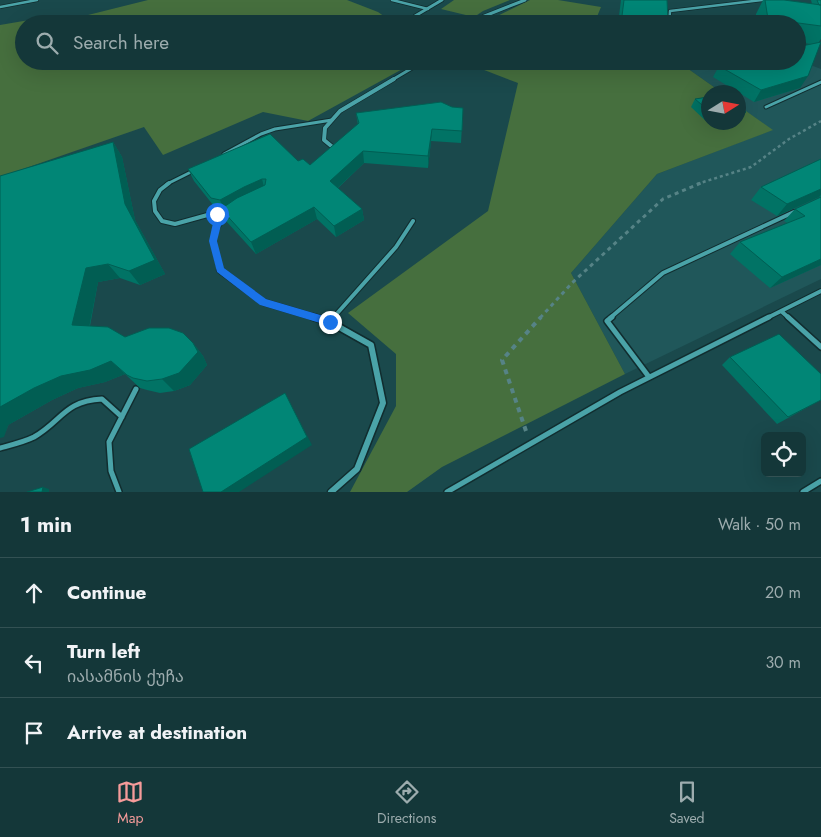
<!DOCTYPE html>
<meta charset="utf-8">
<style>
body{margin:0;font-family:Jost,"Noto Sans Georgian",sans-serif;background:#214244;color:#f1f3f6}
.controls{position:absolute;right:15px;bottom:15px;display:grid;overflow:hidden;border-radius:8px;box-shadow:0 5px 20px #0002}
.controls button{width:45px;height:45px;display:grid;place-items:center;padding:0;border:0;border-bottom:1px solid #335153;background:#143739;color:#f1f3f6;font:25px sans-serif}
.compass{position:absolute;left:701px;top:85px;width:45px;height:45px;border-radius:50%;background:#143739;box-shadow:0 5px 20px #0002;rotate:79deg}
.stop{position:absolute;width:15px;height:15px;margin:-11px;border:4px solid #1a73e8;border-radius:50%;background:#fff}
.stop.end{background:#1a73e8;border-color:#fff;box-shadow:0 1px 5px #0008}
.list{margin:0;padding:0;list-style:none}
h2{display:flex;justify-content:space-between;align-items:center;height:65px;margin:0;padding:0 20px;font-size:21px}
h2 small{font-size:16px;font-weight:400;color:#9dacae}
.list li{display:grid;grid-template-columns:32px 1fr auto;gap:15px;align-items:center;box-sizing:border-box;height:70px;padding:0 20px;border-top:1px solid #335153}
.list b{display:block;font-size:19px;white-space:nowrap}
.list p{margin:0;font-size:16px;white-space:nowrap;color:#9dacae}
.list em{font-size:16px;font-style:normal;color:#9dacae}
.icon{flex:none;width:28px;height:28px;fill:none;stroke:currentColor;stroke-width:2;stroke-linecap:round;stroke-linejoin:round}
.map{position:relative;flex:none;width:821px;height:492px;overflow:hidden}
.search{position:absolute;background:#143739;box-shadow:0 5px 20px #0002;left:15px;right:15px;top:15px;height:55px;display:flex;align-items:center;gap:12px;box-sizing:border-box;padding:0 18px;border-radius:28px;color:#9dacae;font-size:19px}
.sheet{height:275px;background:#143739}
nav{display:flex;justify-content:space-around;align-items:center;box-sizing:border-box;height:70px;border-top:1px solid #335153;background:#143739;font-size:14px;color:#9dacae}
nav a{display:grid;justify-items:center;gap:2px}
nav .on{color:#f59b9a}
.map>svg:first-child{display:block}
.built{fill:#20575a}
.green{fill:#466f3e}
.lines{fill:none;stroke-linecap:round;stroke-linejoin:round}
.service-far3-casing{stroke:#112d2f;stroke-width:4}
.service-far2-casing{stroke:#112d2f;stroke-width:5}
.service-far1-casing{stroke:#112d2f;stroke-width:6}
.service-casing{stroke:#112d2f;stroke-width:8}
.minor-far3-casing{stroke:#112d2f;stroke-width:4.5}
.minor-far2-casing{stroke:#112d2f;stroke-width:5.5}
.minor-far1-casing{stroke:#112d2f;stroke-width:8}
.minor-casing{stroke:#112d2f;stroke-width:9}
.path-far2{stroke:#568386;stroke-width:2.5;stroke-dasharray:3 3;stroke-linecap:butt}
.path-far1{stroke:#568386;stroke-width:3;stroke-dasharray:4 4;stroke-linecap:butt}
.path{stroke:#568386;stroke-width:4;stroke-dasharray:5 5;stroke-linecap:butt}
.service-far3{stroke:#4aa3a8;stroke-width:2.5}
.service-far2{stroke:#4aa3a8;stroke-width:3}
.service-far1{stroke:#4aa3a8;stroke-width:4}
.service{stroke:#4aa3a8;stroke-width:5}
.minor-far3{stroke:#4aa3a8;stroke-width:3}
.minor-far2{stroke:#4aa3a8;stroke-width:4}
.minor-far1{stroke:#4aa3a8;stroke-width:5}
.minor{stroke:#4aa3a8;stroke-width:6}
.wall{fill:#017365}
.shaded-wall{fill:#015e53}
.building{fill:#018676;stroke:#015e53}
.route{fill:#1a73e8}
</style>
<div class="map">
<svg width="821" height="492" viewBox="0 0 821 492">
<rect width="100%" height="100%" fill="#1a494c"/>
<!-- built -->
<path class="built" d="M797,60L821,69V279L625,374L571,273L657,174L772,130L739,106L738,92H721L677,61H797Z"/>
<!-- green -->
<path class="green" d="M148,0H347L378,12L395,24H24V61H417L308,121L263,112L163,155L144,127L0,177V25L41,18L88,15Z
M454,0H510L483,11L474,17L441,9Z
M530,0H558L601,7L594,24H481Z
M461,61H677L721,92H708V122H738L739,106L773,130L657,174L571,273L625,374L442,467L407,492H350L396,406V354L348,313L488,211L518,83Z"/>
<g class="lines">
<!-- service-far3 casing -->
<g class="service-far3-casing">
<path id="service-far3" d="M392,0L428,9
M0,7L37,0
M669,24L670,11L762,0"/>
</g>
<!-- service-far2 casing -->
<g class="service-far2-casing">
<path id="service-far2" d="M766,107L821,82
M224,154L261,134L275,129L332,120
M167,184L193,171"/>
</g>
<!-- service-far1 casing -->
<g class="service-far1-casing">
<path id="service-far1" d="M169,183L160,190L154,201L155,211L162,221L175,224L211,214L226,216
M220,270C214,247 208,233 227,215
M781,311L789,318
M333,318L396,247L413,221
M610,318L663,273L794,212
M767,318L821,291"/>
</g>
<!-- service casing -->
<g class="service-casing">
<path id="service" d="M612,317L607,321L649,377
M788,317L821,347
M330,322L334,317
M0,448C11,445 24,442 34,437C62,421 64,401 102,399L122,417
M119,492L111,471L109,442L136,389
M447,492L620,392L769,317
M803,492L821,481"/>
</g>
<!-- minor-far3 casing -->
<g class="minor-far3-casing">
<path id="minor-far3" d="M423,24L415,16L442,0
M457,24L480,17
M474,24L482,17L525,0
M392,80L424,61"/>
</g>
<!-- minor-far2 casing -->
<g class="minor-far2-casing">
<path id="minor-far2" d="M335,149L324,140L325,128L340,111L394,79"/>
</g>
<!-- minor-far1 casing -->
<g class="minor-far1-casing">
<path id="minor-far1" d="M220,270L263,302L317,318"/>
</g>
<!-- minor casing -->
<g class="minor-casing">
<path id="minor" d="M313,317L330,322L371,345L383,403L357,469L331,492"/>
</g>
<!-- path-far2 -->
<path class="path-far2" d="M697,184L751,167L789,139L821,121"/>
<!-- path-far1 -->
<path class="path-far1" d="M540,318L572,283L663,199L701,183"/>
<!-- path -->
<path class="path" d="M526,431L502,360L541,317"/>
<!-- service-far3 -->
<use href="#service-far3" class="service-far3"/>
<!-- service-far2 -->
<use href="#service-far2" class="service-far2"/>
<!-- service-far1 -->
<use href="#service-far1" class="service-far1"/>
<!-- service -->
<use href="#service" class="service"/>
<!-- minor-far3 -->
<use href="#minor-far3" class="minor-far3"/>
<!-- minor-far2 -->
<use href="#minor-far2" class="minor-far2"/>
<!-- minor-far1 -->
<use href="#minor-far1" class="minor-far1"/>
<!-- minor -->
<use href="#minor" class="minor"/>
</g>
<!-- wall -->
<path class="wall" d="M621,0H667L668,22L667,24H618Z
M763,0H784L812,4L811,0H821V39L819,42L800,88L754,102L713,77L719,66L810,44L797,42V24H756V14Z
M708,97V122H728L710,125L691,107L695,99Z
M452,107L463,108L461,143L431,141L428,168L364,163L338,188L362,209L364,220L336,237L317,219L256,254L226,221L222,211L217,210L194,181L188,169L310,165L358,125L356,113Z
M113,142L122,157L135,220L165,274L140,285L120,278L98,282L90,326L125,337L193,343L203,356L207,365L190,385L174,391L160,393L147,390L140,388L125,374L105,382L78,388L52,400L8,425L4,437Z
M821,159V265L770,288L730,254L740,242L787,223L784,221L795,209L821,197H819L777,216L751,200L761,187Z
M730,357L821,400L777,424L722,365Z"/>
<!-- shaded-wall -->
<path class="shaded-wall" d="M808,76L800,88L754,102L761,90Z
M746,112L740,121H738V113Z
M712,122H728L710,125Z
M432,129L431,141L428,168V156Z
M113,142L122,157L135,220L165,274L140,285L129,271L125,204Z
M363,151L364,163L332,193L330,181Z
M262,179L265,191L225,212L220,200L244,187Z
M821,189V195L819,197L777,216L787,204Z
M314,207L317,219L256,254L251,242Z
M362,209L364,220L336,237L334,226Z
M821,259V265L770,288L782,277Z
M108,264L120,278L98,282L87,338L72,325L86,268Z
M193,343L203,356L207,365L190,385L174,391L162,379Z
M111,361L125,374L105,382L78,388L52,400L8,425L4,437L0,438V407L34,388L61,376Z
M285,393L312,445L239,492H221Z
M43,487L49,489V492H42Z"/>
<!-- building -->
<path class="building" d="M624,0H667L668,22L622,16Z
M765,0H784L821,5V26L768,19Z
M817,0H821V5H819Z
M821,42L808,76L761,90L719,66L737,61H797V47Z
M708,97V110L695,99Z
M441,102L452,107L463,108L462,131L432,129L428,156L363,151L330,181L362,209L334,226L314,207L251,242L221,209L237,198L265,185L266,179H262L244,187L220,200L211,198L188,169L270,134L298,161L303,159L310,165L359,123L356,113Z
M738,106L746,112L738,113Z
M113,142L125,204L155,260L129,271L108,264L86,268L72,325L108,327L125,337L149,328H169L183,333L193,343L198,352L179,373L162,379L147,381L133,378L127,375L111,361L90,370L61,376L34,388L0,407V176Z
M821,159V189L787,204L761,187Z
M821,197V259L782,277L740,242L805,216L795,209Z
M779,334L821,374V400L788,417L730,357Z
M285,393L307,437L221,492H203L189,449Z
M43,487L42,492H27Z"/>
<!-- route -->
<path class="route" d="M217,211L230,216L221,225L217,241L224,268L266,299L334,319V325L330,326L260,305L217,272L209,241L213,223L220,217L213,214Z"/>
</svg>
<div class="controls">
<button><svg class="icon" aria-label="locate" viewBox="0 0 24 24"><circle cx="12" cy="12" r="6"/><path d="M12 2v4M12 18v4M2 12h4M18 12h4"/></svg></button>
</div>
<svg class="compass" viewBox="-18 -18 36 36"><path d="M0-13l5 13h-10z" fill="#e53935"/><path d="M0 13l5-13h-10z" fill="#9dacae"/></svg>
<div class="stop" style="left:217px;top:214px"></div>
<div class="stop end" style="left:330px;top:322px"></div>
<div class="search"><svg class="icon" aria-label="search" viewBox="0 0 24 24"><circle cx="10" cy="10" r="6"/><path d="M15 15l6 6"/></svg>Search here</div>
</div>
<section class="sheet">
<h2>1 min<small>Walk · 50 m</small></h2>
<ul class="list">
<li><svg class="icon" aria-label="ahead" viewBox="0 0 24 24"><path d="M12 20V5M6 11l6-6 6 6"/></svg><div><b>Continue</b></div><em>20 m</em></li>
<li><svg class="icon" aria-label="left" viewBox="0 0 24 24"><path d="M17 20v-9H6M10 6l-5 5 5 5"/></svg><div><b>Turn left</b><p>იასამნის ქუჩა</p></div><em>30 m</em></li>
<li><svg class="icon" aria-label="arrive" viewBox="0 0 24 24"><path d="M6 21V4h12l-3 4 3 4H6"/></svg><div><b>Arrive at destination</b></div></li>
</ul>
</section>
<nav>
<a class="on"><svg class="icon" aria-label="map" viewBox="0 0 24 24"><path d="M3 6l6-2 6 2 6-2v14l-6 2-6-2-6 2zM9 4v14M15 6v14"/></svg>Map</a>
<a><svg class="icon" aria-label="directions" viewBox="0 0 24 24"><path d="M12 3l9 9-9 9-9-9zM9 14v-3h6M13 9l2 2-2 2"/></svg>Directions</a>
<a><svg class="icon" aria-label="saved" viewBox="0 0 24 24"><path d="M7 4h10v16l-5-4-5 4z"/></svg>Saved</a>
</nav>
